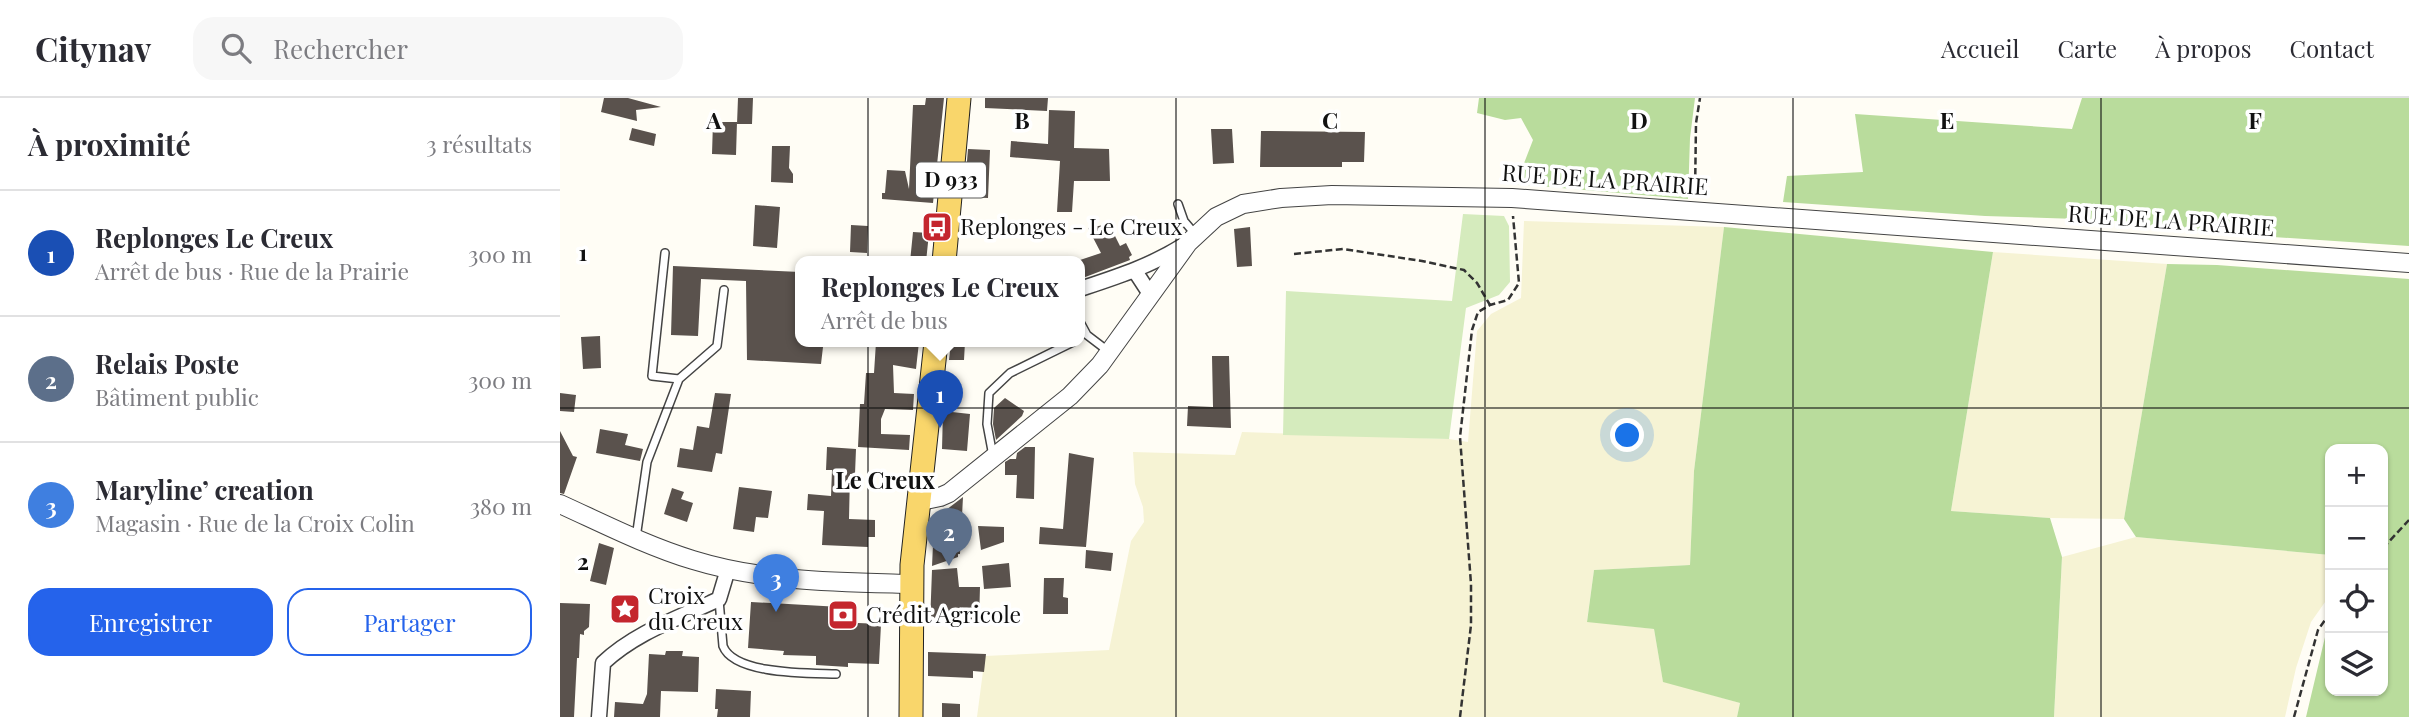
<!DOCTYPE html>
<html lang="fr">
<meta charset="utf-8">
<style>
body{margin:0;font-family:"Playfair Display",serif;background:#f7f7f7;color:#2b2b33}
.controls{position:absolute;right:21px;bottom:21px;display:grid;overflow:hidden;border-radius:14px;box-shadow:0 2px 5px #0004}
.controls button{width:63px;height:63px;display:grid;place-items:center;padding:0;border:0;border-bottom:2px solid #e1e1e2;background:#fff;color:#2b2b33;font:35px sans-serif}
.you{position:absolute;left:1068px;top:338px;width:24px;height:24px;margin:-18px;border:5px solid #fff;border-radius:50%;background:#1a73e8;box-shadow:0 0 0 10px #1a73e833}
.badge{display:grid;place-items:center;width:46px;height:46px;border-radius:50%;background:#2563eb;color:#fff;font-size:23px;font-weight:700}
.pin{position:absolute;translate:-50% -58px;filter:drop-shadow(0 2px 4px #0008)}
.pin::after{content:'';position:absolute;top:37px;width:24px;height:21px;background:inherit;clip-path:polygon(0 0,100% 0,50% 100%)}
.popup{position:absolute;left:235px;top:158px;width:290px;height:91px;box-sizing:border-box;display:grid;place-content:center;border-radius:14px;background:#fff;filter:drop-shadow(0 2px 5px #0005);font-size:23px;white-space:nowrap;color:#7c7c81}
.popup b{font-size:26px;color:#2b2b33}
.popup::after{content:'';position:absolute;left:50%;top:100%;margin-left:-14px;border:14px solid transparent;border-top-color:#fff}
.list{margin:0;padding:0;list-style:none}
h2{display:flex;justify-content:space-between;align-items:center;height:91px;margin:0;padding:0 28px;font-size:30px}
h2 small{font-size:23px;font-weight:400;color:#7c7c81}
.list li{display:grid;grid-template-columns:46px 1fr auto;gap:21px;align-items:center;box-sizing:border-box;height:126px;padding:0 28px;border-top:2px solid #e1e1e2}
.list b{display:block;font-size:26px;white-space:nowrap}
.list p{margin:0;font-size:23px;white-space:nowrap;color:#7c7c81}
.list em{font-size:23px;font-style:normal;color:#7c7c81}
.actions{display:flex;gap:14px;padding:21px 28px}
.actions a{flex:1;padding:16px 0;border:2px solid #2563eb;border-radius:21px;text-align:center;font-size:24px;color:#2563eb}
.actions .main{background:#2563eb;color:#fff}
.icon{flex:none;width:38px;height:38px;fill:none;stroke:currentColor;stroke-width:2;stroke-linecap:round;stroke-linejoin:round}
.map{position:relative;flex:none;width:1849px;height:619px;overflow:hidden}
header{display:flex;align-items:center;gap:42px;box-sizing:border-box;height:98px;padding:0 35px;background:#fff;border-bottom:2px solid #e1e1e2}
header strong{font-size:33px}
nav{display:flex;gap:38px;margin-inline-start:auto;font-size:24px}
.search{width:490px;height:63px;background:#f7f7f7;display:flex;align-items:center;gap:18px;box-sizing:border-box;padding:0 24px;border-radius:21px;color:#7c7c81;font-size:26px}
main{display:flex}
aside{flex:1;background:#fff}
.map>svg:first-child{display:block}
.farmland{fill:#f6f3d4}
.green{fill:#d5ebbd}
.forest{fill:#b9dc9c}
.building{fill:#5a524d}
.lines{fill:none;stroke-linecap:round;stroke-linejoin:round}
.service-casing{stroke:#444;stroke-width:10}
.minor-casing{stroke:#444;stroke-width:17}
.tertiary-casing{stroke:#444;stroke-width:20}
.primary-casing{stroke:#222;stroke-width:25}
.path{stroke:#333;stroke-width:2.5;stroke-dasharray:7 3.5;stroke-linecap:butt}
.service{stroke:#fff;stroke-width:7}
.minor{stroke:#fff;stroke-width:14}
.tertiary{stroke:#fff;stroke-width:18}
.primary{stroke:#f9d66b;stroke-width:23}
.grid{fill:none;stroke:#111;stroke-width:2;stroke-opacity:0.55}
.labels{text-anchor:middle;stroke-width:7;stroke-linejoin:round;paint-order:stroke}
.shield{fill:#fff;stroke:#585858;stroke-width:2}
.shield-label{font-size:21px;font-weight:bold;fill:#111}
.street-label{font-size:23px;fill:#111;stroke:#fff}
.poi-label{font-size:23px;fill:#111;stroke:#fff;text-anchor:start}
.neighbourhood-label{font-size:24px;font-weight:bold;fill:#111;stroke:#fff}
.grid-label{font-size:23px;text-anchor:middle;font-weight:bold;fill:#111;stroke:#fff;stroke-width:7;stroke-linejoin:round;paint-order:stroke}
</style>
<header>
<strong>Citynav</strong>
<div class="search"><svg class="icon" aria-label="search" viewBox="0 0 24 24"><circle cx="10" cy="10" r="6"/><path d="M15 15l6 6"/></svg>Rechercher</div>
<nav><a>Accueil</a><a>Carte</a><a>À propos</a><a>Contact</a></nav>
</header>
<main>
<aside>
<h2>À proximité<small>3 résultats</small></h2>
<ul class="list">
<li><span class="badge" style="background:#1a4fb4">1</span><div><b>Replonges Le Creux</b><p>Arrêt de bus · Rue de la Prairie</p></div><em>300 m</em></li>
<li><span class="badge" style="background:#5c6f8a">2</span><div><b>Relais Poste</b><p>Bâtiment public</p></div><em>300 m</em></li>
<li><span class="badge" style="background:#3f7fe0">3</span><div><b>Maryline’ creation</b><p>Magasin · Rue de la Croix Colin</p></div><em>380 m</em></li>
</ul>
<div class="actions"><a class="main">Enregistrer</a><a>Partager</a></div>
</aside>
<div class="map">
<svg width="1849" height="619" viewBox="0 0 1849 619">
<rect width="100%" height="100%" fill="#fffdf5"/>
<!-- farmland -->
<path class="farmland" d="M964,123L1164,129L1134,373L1130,467L1034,472L1027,523L1094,531L1103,583L1180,605L1177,619H417L425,558L549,552L571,443L584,424L583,409L575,386L573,354L675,357L682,334L889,341L908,344L917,233L931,216L961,200Z
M1433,154L1607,166L1564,421L1490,420L1391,413Z
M1576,439L1770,457V497L1751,524L1736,570L1725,619H1494L1502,459Z"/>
<!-- green -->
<path class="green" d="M903,116L944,118L949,128L950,184L939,197L906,210L889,341L723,337L726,193L892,203Z"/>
<!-- forest -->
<path class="forest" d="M919,0H1135L1130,40L1128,101L956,86L973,42L961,20L945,22L917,15Z
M1522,0H1849V148L1654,135L1547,122L1425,118L1223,104L1227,78L1303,74L1295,16L1512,31Z
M1164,129L1433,154L1391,413L1490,420L1502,459L1494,619H1177L1180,605L1103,584L1094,531L1027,524L1034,472L1130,467L1134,373Z
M1607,166L1657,167L1849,181V619H1746L1766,535L1770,527V593H1823V351H1770V457L1576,439L1564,421Z"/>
<!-- building -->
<path class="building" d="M44,0H68L101,9L76,12L77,23L41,14Z
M178,0H193L192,26H177Z
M366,0H384L373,105L322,101V95H325L327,72L345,73L349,91L353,7H365Z
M425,0H488L487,13L425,10Z
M489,12L515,13L514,50L549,51L550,83H514L512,114H497L500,63L450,59L451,43L488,46Z
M153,24H177L176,57L152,56Z
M72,30L96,36L94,48L69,42Z
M651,31H672L674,65L653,66Z
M701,33L805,34L804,64H782V69H700Z
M212,48H230L229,70L233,76V85L211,84Z
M408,51L430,52L428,100L404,99Z
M195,107L220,109L217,150L193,148Z
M549,126L560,148L566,145L572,157L569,159L570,162L520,181V162L541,155L528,130Z
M291,127L308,128L307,155L290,154Z
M690,129L692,168L677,169L674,131Z
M353,134L369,135L366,164H350Z
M113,168L240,174V244L241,247L263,249L261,266L187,262L186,183L141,181L138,238L111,237Z
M40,238L41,270L23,271L21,239Z
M316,244H359L356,271L333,267L334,295L354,296L353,312L325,311L321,321V336L350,337L349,352L298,349L300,306H304L306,275H314Z
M391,244H405L404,262H389Z
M652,258H669L671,330L627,328L628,308L653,309Z
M0,295L16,297L14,314L0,313Z
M155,295L171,296L162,356L156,355L152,374L117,369L120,350L133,352L137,328L149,330Z
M445,300L464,313L462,318L436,342L433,326L434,310Z
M383,313L410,316L407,353L382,351Z
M40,331L68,336L65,347L83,351L80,363L36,355Z
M0,333L13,358L17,359L4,396L0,395Z
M267,349L296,351L295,376H290L289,421L315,422V439H308V449L262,447L264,413L247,412L248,396L271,398L272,372H266Z
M465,349H475L474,401L456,400L457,377H445V364L450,361H456L457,355Z
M509,355L534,360L526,449L479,446L480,429L503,431Z
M179,389L212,393L208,420L196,419L194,434L173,431Z
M112,390L124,394L121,401L133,405L127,424L104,416Z
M403,399L400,456H398V459L372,468L373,447H382L386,412Z
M418,428L444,429V444L421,452Z
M39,445L54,450L46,487L30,483Z
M526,452L553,455L551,473L525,470Z
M449,465L451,489L424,491L422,468Z
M397,470L399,489H420L419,523H406V527L370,526L372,472Z
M484,480H504L503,499L508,500V516H483Z
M191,504L298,510V525L321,526L319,566L288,565V569L256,567V558L223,557L224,553L188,550Z
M0,505L30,506L29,529L24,533V537L20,536L19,560H17L14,619H0Z
M106,553H123L122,558L139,559L138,594L101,593L100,619H54L55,604L83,606L87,596L89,556L105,557Z
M368,554L426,556L424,574L413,573V580L368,578Z
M156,591L191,593L190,619H157L158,611H155Z
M382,605L400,606V619H382Z"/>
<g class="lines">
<!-- service casing -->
<g class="service-casing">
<path id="service" d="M618,106L624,123L635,136
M105,155L92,278L119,281
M520,224L527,237L548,253
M433,358L427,326L429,295L450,275L513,244
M76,440L87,364L119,281L157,248L164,192
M159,502L163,548C174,577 250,575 276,576"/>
</g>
<!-- minor casing -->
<g class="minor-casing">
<path id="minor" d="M575,173L590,196
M520,191C556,179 591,168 624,147
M39,619L43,565C76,534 119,520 159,501L168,471"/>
</g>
<!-- tertiary casing -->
<g class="tertiary-casing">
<path id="tertiary" d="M361,403L380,399L389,395L510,298L540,267L628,145L656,119L683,106L721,100L772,97L952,100L1006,104L1849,165
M0,406C44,426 87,448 133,462C204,484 278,484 351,486"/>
</g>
<!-- primary casing -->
<g class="primary-casing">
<path id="primary" d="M384,164L399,0
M351,619L352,467L376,244"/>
</g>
<!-- path -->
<path class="path" d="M1135,98L1136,25L1140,0
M734,156L783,151L862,163L904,172L917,185L930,207
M1823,450L1849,422
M900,619L911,527V486L900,339L912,232L918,214L930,207L948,202L959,185L953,118
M1734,619L1758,532L1770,515"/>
<!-- service -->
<use href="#service" class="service"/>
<!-- minor -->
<use href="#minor" class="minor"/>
<!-- tertiary -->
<use href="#tertiary" class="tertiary"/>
<!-- primary -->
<use href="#primary" class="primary"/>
</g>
<!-- grid -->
<path class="grid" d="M308,0V619M616,0V619M925,0V619M1233,0V619M1541,0V619M0,310H1849"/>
<!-- icons -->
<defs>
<g id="bus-square" transform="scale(1.575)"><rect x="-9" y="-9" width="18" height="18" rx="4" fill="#c4262e" stroke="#fff"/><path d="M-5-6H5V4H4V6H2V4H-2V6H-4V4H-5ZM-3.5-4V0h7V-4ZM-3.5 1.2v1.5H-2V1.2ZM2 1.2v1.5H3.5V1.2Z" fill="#fff"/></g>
<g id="sight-square" transform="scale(1.575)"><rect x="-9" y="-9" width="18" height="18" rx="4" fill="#c4262e" stroke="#fff"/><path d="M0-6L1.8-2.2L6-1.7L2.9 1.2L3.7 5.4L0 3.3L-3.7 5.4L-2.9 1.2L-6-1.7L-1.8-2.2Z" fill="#fff"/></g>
<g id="bank-square" transform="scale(1.575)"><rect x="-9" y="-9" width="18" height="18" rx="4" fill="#c4262e" stroke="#fff"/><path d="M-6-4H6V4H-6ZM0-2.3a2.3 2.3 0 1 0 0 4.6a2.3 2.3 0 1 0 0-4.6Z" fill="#fff"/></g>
</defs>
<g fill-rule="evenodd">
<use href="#bus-square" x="377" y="129"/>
<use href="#sight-square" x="65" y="511"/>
<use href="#bank-square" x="283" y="517"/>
</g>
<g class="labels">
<!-- shield labels -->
<rect class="shield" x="356" y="64.5" width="70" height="35" rx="5"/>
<g class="shield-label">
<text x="391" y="89">D 933</text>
</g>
<!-- street labels -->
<g class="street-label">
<text transform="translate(1045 82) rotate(4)" y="8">RUE DE LA PRAIRIE</text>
<text transform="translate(1611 123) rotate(4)" y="8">RUE DE LA PRAIRIE</text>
</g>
<!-- poi labels -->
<g class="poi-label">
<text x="400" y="137">Replonges - Le Creux</text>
<text x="88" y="506">Croix<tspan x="88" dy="26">du Creux</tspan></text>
<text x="306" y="525">Crédit Agricole</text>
</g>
<!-- neighbourhood labels -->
<g class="neighbourhood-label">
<text x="325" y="391">Le Creux</text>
</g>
</g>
<g class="grid-label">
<text x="154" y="31">A</text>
<text x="462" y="31">B</text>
<text x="770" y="31">C</text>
<text x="1079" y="31">D</text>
<text x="1387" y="31">E</text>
<text x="1695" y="31">F</text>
<text x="23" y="163">1</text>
<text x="23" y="472">2</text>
</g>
</svg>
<div class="controls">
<button>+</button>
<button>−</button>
<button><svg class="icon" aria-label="locate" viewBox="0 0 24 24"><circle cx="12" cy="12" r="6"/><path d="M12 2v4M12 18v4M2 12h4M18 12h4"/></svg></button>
<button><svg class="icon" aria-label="layers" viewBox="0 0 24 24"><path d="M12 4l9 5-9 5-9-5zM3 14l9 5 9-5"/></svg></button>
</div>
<div class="you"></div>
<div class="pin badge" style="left:380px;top:330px;background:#1a4fb4">1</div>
<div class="popup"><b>Replonges Le Creux</b>Arrêt de bus</div>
<div class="pin badge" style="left:389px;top:468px;background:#5c6f8a">2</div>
<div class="pin badge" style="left:216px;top:514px;background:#3f7fe0">3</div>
</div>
</main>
